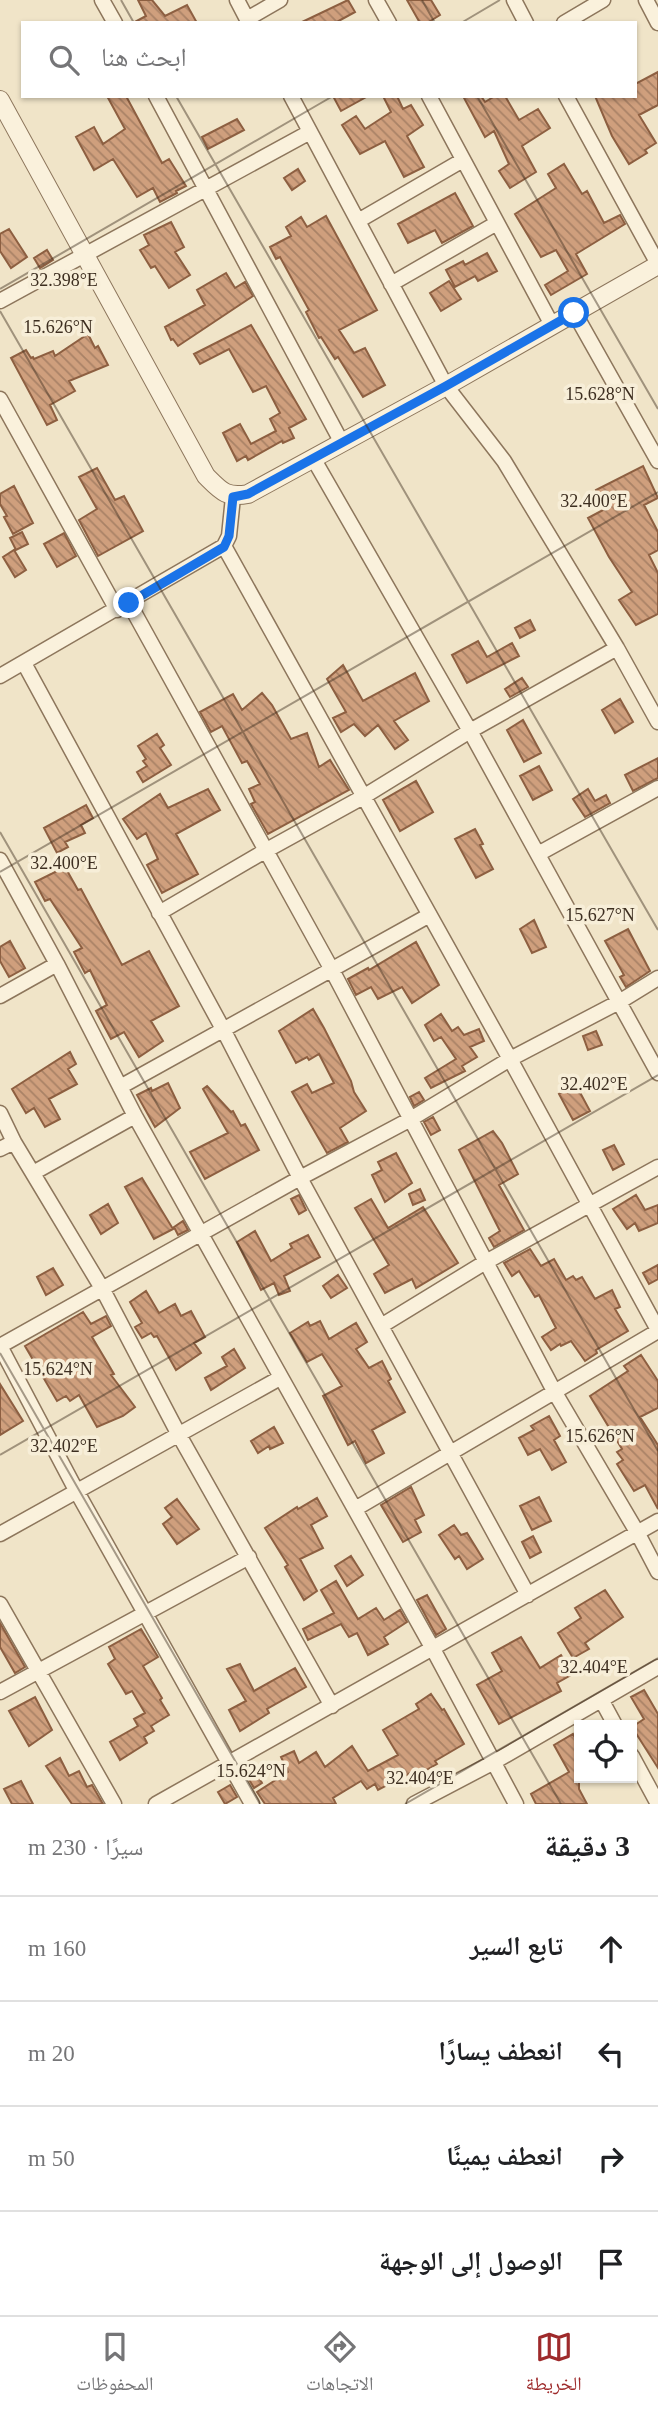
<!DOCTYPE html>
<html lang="ar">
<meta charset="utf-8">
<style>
body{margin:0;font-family:"Times New Roman","Noto Naskh Arabic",serif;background:#f6f6f6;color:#202124;direction:rtl}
.controls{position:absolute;right:21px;bottom:21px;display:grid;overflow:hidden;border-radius:0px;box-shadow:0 2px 5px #0004}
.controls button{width:63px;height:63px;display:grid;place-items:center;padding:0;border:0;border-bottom:2px solid #e0e0e0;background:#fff;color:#202124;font:35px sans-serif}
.stop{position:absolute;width:21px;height:21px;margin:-16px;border:5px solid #1a73e8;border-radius:50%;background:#fff}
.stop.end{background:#1a73e8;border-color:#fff;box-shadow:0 2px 7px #0008}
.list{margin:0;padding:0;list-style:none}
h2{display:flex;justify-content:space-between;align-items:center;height:91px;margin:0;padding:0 28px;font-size:30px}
h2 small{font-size:23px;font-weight:400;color:#757577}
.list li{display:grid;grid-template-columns:46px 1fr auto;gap:21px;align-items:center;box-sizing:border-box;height:105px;padding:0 28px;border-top:2px solid #e0e0e0}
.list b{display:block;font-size:26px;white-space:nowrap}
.list em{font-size:23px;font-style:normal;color:#757577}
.icon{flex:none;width:38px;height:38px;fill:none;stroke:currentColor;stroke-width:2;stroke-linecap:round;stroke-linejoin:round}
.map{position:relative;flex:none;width:658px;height:1804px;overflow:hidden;direction:ltr}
.search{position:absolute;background:#fff;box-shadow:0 2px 5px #0004;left:21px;right:21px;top:21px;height:77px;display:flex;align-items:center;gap:18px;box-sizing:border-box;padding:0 24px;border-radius:0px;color:#757577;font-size:26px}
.sheet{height:511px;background:#fff}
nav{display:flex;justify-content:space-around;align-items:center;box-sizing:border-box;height:98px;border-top:2px solid #e0e0e0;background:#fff;font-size:19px;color:#757577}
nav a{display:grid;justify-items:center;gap:4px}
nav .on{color:#9e2a2b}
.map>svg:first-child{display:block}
.building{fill:url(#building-back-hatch);stroke:#8d5f41;stroke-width:2}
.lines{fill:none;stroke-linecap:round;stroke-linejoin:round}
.minor-casing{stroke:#8d765c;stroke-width:17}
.tertiary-casing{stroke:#8d765c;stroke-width:20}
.minor{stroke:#faf1dc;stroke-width:14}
.tertiary{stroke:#faf1dc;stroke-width:18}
.route{stroke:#1a73e8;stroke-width:9}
.ticks{fill:none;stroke:#3d2e20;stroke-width:2;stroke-opacity:0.45}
.ticks-label{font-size:18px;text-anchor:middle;fill:#3d2e20;stroke:#f7eed8;stroke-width:7;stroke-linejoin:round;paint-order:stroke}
</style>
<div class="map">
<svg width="658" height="1804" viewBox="0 0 658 1804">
<defs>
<pattern id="building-back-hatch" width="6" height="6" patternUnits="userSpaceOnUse" patternTransform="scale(1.75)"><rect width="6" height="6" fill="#cf9f7d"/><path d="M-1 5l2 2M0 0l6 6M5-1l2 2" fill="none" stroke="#a98266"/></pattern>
</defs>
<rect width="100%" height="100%" fill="#f0e4c8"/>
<!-- building -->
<path class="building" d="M138,0H152L165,16L187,5L197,23H133L146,16Z
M348,0L355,12L335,23H300Z
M407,0H431L440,15L427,23H420Z
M658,72V105L639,115L656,143L645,150L647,153L629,164L612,136L595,96H635V84Z
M107,96H126L162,163L169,159L186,186L176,191L177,193L160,202L153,188L137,197L113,159L94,170L76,137L94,127L103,144L125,129Z
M333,96H368L341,111Z
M383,96H397L403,109L411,105L423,125L407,136L424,167L404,177L385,141L360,154L342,125L356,116L365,129L391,112Z
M463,96H481L485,102L495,96H505L519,120L538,109L550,128L522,146L536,172L510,188L499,171L509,164L494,131L485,137Z
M237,119L244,130L208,149L202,137Z
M564,164L582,194L587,191L604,223L620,215L625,224L576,254L587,274L551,295L545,285L568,271L556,250L541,257L515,214L556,188L548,174Z
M298,169L305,181L292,190L284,178Z
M455,193L473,226L442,243L435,230L408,243L398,224Z
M326,216L377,310L339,330L354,353L365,348L385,385L363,397L338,357L335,359L321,337L319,338L306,312L309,310L280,257L276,259L270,247L291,236L286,227L301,217L307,227Z
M171,222L184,247L175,252L190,275L169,288L155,266L151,268L140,250L149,245L144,235Z
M9,229L27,257L11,268L0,251V234Z
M47,250L53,260L40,268L34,258Z
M487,253L497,271L478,281L475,276L455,287L446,270L463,261L465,265Z
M226,273L235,288L245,282L253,296L178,346L173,339L171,340L165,327L205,305L197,290Z
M449,281L461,299L441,311L430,293Z
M251,325L306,419L289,428L294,438L283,443L282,441L248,460L246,456L237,461L223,433L240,424L251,444L276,431L270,419L280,413L266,386L253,392L229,349L200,364L194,354Z
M88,334L95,348L98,346L108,365L69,381L75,391L50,405L57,420L47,425L11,358L26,350L31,358L33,357L34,359L53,351L55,356Z
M643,466L658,498L644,505L658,532V550L649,555L658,573V614L636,625L619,600L632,592L609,557L588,518L605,509L596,490Z
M97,468L115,500L124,496L143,531L98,556L79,520L97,509L79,477Z
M14,486L33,523L13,534L4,517L7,516L0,504V494Z
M22,532L28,544L16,550L10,538Z
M64,533L76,556L57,567L44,544Z
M14,550L26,570L15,577L3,557Z
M530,620L535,630L520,638L515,628Z
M478,641L487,657L512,643L519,656L467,683L452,655Z
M343,665L363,701L415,673L429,701L394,721L408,740L395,749L378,725L365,736L354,724L341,732L333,718L346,712L327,679Z
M522,678L528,687L510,697L505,689Z
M262,693L272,705L291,739L307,733L319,767L330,760L349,790L268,834L251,804L255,802L249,789L260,784L247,761L242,763L222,726L211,732L200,712L233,694L242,710Z
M620,699L633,722L615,733L602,710Z
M523,720L541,753L524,762L507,730Z
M157,734L164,745L160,748L171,765L143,782L137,772L147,766L143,761L146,759L138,746Z
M658,758V778L633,791L625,775Z
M539,766L552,790L533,800L520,776Z
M416,781L433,812L400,831L383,800Z
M208,789L220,810L176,834L198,874L162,893L147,865L158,859L146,833L137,839L123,819L160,794L168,808Z
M588,789L595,801L606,795L610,803L585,817L573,799Z
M86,805L93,818L81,825L85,833L65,842L68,847L57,853L44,828Z
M475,829L483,844L480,845L493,869L476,878L455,839Z
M65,867L78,890L81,889L122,965L149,951L179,1006L151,1021L163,1041L139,1057L124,1032L111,1039L96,1011L107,1005L90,970L85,973L74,952L82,948L50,899L45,901L35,882Z
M534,920L546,947L532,953L520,929Z
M628,929L650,971L626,987L620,977L624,975L605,941Z
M10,941L25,968L9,977L0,961V947Z
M416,942L439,985L412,1003L402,987L378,999L371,987L356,995L348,979L368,968L369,970Z
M313,1009L324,1028L351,1081L354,1092L366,1111L340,1128L348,1142L327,1153L292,1092L307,1084L312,1093L334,1083L319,1054L309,1060L307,1057L296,1063L279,1031Z
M441,1014L452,1031L458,1027L464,1035L479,1029L484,1041L470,1047L477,1057L462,1066L465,1071L431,1088L425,1078L456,1059L441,1037L434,1041L425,1025Z
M596,1031L602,1045L588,1050L583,1036Z
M70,1052L76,1064L68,1069L77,1084L49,1099L60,1119L45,1127L34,1108L26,1113L12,1089Z
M168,1083L180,1108L155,1127L137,1095L151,1088L152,1091Z
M576,1085L590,1111L573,1120L559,1094Z
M207,1086L231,1112L233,1111L241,1126L245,1124L259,1150L205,1179L190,1152L228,1133L203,1089Z
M419,1092L424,1100L414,1106L410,1097Z
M433,1117L440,1130L431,1135L424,1122Z
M493,1131L502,1143L518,1174L499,1185L524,1230L494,1247L489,1238L500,1231L459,1150Z
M614,1145L624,1164L613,1170L603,1150Z
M396,1153L412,1183L385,1202L372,1175L382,1170L378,1162Z
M142,1178L173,1229L154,1239L125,1187Z
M420,1189L425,1200L413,1205L409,1194Z
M299,1195L306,1210L299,1214L291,1199Z
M636,1195L645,1210L658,1205V1223L639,1231L635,1223L627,1229L613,1209Z
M371,1199L388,1228L423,1207L458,1263L416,1288L412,1279L385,1293L374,1274L389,1265L355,1208Z
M108,1204L118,1223L101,1234L90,1215Z
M183,1221L188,1230L178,1235L174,1227Z
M255,1231L271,1261L292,1248L290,1244L308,1235L320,1257L284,1276L290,1291L279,1295L274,1283L261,1290L237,1242Z
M530,1249L541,1266L554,1259L566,1280L573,1276L576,1280L582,1277L595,1299L612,1290L620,1307L615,1309L628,1331L596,1350L597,1353L585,1361L571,1341L561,1346L560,1344L551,1350L542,1337L556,1328L539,1295L535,1297L519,1271L512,1276L504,1263Z
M658,1265V1279L649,1284L643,1273Z
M53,1268L63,1285L46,1295L37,1277Z
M338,1275L347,1288L331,1298L323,1286Z
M146,1291L159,1313L175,1304L181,1316L191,1311L205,1337L194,1343L201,1353L176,1370L157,1336L154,1337L151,1333L142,1338L135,1327L142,1323L130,1302Z
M83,1312L91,1324L106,1316L111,1326L92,1337L114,1374L111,1375L135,1407L123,1416L97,1427L79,1395L70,1401L66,1396L57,1401L25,1346Z
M320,1321L329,1339L356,1323L367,1342L356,1349L369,1368L382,1361L391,1379L388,1381L405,1412L372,1430L384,1453L366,1463L355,1441L348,1445L323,1396L342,1386L322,1354L307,1362L290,1333L308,1322L310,1326Z
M234,1349L245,1368L211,1390L205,1378L227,1366L222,1357Z
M641,1355L658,1381V1408L640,1417L658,1445V1509L645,1485L634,1491L617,1464L623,1460L617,1452L622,1449L590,1396L628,1371L624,1366Z
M0,1384L23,1421L0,1435Z
M549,1416L560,1436L554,1440L566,1462L552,1470L540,1449L528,1455L519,1438L534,1430L531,1426Z
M274,1427L283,1443L270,1449L269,1446L258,1453L251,1441Z
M411,1487L424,1515L415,1520L421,1532L403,1542L381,1505Z
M539,1497L551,1521L532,1530L520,1506Z
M317,1498L327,1516L311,1525L323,1548L300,1559L317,1591L304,1600L285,1567L288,1565L265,1528L297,1507L298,1509Z
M177,1499L199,1529L177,1544L163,1524L172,1517L165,1508Z
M454,1525L461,1535L467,1533L483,1559L467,1569L459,1556L455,1559L439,1535Z
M533,1536L541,1552L530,1558L522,1542Z
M351,1556L363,1575L347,1586L335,1566Z
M336,1581L358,1619L376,1608L384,1620L400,1610L407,1622L384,1637L388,1644L368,1655L357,1633L349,1637L341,1624L308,1640L303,1629L334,1613L321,1590Z
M605,1590L623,1617L585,1643L589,1649L573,1658L558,1633L581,1618L575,1608Z
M427,1595L446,1629L436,1635L417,1600Z
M0,1623L25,1667L15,1673L0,1647Z
M141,1629L158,1657L143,1666L162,1698L160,1700L169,1715L151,1726L154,1731L144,1737L147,1743L120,1760L110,1742L138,1726L134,1719L145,1713L132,1691L126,1694L108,1664L115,1659L109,1647Z
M521,1637L540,1668L561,1655L573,1674L557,1683L561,1691L499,1724L477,1685L502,1671L492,1653Z
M240,1664L254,1691L295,1668L306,1687L267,1709L269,1713L240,1731L229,1710L246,1701L227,1669Z
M644,1690L658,1714V1768L632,1727L644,1719L631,1697Z
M431,1694L442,1710L444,1709L464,1744L435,1761L437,1764L419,1774L416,1770L378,1790L375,1784L367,1789L361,1781L333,1798L336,1804H265L257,1792L288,1772L281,1757L294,1751L299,1763L316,1752L325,1767L352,1746L368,1771L398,1755L383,1730L419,1709L416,1704Z
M35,1697L52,1730L29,1746L9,1711Z
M573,1734L579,1745V1789L587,1804H536L531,1794L569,1772L554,1745Z
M60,1758L69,1776L79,1771L87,1787L92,1785L103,1804H72L46,1766Z
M252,1766L262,1783L254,1788L244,1771Z
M21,1781L33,1804H12L4,1789Z
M230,1785L237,1797L225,1804L218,1792Z"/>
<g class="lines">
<!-- minor casing -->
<g class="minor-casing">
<path id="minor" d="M102,0L115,23
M237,0L249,23
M376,0L389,23
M514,0L526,23
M646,0L658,23
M247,19L280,0
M564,23L603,0
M156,96L342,443
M291,96L446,386L504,461L617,648L658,722
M429,96L552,325
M566,96L658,264
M358,221L463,160
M391,284L497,223
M0,301L310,132
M574,312L658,461
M0,399L117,610
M313,458L470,731L658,1073
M224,546L510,1059L658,1330
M129,603L332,970L554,1391L637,1532L658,1572
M24,663L224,1031L300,1178L528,1595
M0,676L224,546L229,536L233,497
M538,854L658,788
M0,860L57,964L135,1116L433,1649L516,1804
M159,913L265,851L363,797L470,731L617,648
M0,996L57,964
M120,1087L428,916
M0,1113L14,1142L103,1290L179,1435L332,1706
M0,1149L14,1142
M33,1173L135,1116
M381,1326L484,1263L658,1167
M0,1346L300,1178L409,1120L510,1059L619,1002L658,978
M0,1346L77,1492L252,1804
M355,1509L658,1331
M0,1534L280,1378
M0,1604L114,1804
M0,1692L249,1557
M602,1701L615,1725
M632,1756L658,1804
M156,1804L658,1521
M414,1804L494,1762L658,1667"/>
</g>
<!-- tertiary casing -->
<g class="tertiary-casing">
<path id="tertiary" d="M0,100L206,476C221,491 226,498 248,494L446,386L658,265"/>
</g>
<!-- minor -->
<use href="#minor" class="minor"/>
<!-- tertiary -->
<use href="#tertiary" class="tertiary"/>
</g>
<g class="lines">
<!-- route -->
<path class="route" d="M129,603L224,547L229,536L233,497L248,494L446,386L574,313"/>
</g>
<!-- ticks -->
<path class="ticks" d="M121,0L134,23M422,0L435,23M461,23L500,0M176,96L658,930M477,96L658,409M0,289L333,96M0,311L658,1451M0,832L561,1804M0,872L658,492M0,1353L260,1804M0,1455L658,1075M405,1804L658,1658"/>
<g class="ticks-label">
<text x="64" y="286">32.398°E</text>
<text x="58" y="333">15.626°N</text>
<text x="600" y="400">15.628°N</text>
<text x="594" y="507">32.400°E</text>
<text x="64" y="869">32.400°E</text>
<text x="600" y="921">15.627°N</text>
<text x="594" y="1090">32.402°E</text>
<text x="58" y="1375">15.624°N</text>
<text x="600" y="1442">15.626°N</text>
<text x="64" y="1452">32.402°E</text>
<text x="594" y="1673">32.404°E</text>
<text x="251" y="1777">15.624°N</text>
<text x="420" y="1784">32.404°E</text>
</g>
</svg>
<div class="controls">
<button><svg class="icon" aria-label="locate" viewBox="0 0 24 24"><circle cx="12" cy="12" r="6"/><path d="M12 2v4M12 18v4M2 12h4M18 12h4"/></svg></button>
</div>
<div class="stop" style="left:574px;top:313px"></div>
<div class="stop end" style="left:129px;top:603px"></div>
<div class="search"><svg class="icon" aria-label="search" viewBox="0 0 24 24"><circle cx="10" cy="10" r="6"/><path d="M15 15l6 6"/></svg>ابحث هنا</div>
</div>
<section class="sheet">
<h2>3 دقيقة<small>سيرًا · 230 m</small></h2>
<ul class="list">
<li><svg class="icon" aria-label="ahead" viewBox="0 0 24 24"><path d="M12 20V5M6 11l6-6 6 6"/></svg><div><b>تابع السير</b></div><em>160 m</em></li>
<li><svg class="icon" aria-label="left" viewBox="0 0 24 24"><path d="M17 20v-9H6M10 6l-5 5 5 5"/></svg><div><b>انعطف يسارًا</b></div><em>20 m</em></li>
<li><svg class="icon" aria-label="right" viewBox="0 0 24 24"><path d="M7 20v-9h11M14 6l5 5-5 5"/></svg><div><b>انعطف يمينًا</b></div><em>50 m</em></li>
<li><svg class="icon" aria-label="arrive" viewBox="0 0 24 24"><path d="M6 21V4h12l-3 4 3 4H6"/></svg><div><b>الوصول إلى الوجهة</b></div></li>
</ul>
</section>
<nav>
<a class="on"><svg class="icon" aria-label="map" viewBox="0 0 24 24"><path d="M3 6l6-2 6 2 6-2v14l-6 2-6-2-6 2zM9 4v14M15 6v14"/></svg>الخريطة</a>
<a><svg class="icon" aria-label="directions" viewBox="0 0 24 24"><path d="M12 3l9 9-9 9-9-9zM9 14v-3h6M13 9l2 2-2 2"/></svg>الاتجاهات</a>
<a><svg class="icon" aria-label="saved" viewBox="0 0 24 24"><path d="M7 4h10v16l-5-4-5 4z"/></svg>المحفوظات</a>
</nav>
